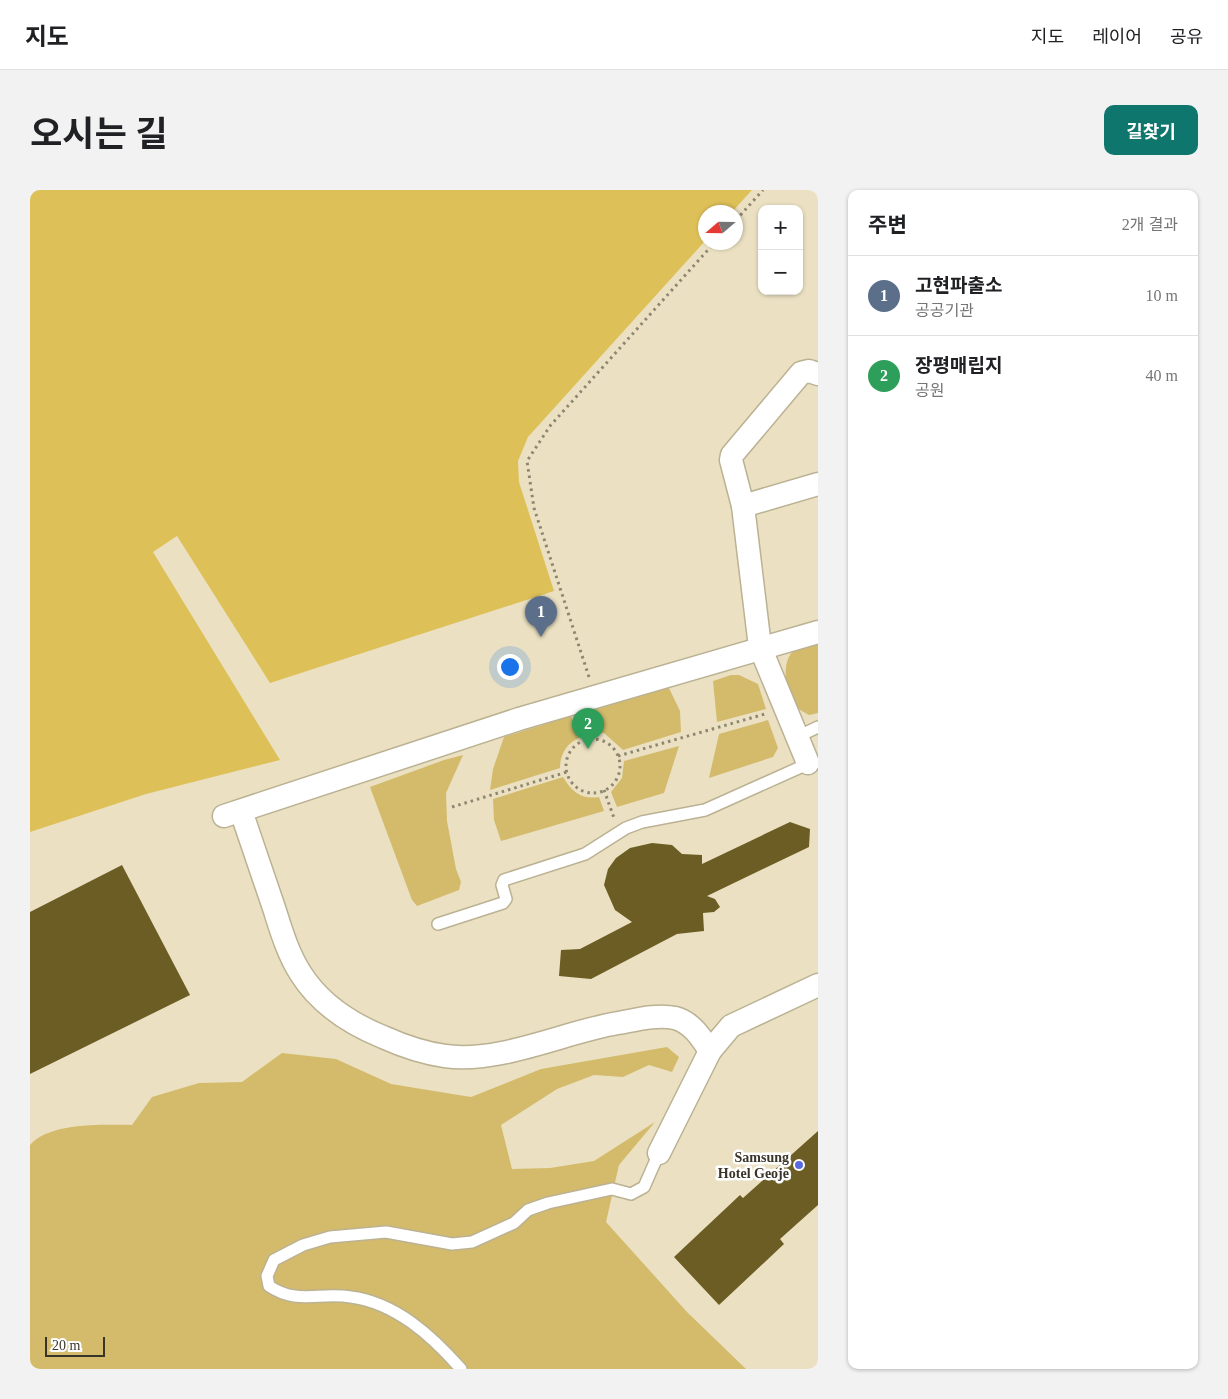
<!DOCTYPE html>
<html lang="ko">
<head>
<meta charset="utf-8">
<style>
	:root { --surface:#fff; --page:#f2f2f2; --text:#202124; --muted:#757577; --line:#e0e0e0; --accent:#0f766e }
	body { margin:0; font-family:"Times New Roman","Noto Sans KR",serif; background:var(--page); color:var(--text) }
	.controls { position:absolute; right:15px; top:15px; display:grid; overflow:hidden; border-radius:10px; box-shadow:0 1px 4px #0004 }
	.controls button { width:45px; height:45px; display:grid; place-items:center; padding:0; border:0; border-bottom:1px solid var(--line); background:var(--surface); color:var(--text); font:25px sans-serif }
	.compass { position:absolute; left:668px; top:15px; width:45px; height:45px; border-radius:50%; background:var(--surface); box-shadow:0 1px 4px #0004; rotate:250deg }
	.scale { position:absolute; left:15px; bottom:12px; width:60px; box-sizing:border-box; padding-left:5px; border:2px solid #383428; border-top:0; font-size:14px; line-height:18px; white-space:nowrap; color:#383428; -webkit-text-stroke:4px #fff; paint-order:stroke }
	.you { position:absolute; left:479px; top:476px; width:18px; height:18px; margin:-12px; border:4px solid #fff; border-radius:50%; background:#1a73e8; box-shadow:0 0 0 8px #1a73e833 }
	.badge { display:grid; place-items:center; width:32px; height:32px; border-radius:50%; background:var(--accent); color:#fff; font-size:16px; font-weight:700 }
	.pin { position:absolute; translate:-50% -41px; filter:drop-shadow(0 1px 2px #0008) }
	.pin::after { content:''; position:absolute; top:26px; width:18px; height:15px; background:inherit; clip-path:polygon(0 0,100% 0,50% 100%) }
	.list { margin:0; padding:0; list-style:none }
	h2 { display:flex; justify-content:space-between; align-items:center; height:65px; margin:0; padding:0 20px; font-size:21px }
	h2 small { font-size:16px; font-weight:400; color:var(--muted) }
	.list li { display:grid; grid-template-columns:32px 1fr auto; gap:15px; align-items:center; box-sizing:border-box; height:80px; padding:0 20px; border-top:1px solid var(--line) }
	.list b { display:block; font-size:19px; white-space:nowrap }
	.list p { margin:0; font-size:16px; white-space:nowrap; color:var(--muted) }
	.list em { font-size:16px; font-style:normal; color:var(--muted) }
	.map { position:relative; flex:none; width:788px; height:1179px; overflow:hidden; border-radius:10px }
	header { display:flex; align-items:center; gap:30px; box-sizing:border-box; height:70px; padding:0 25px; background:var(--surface); border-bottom:1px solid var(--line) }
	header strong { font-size:24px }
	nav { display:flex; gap:28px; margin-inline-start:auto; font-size:18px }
	.intro { display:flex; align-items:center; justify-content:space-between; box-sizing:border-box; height:120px; padding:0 30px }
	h1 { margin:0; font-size:35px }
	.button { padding:12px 22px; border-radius:10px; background:var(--accent); color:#fff; font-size:18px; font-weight:700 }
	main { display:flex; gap:30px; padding:0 30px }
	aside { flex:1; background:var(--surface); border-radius:10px; box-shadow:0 1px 4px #0004 }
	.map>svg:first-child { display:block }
	.green { fill:#d3bb6b }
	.water { fill:#dec058 }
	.building { fill:#6c5d25 }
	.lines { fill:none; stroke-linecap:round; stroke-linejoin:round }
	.service-casing { stroke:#bbb293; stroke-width:14 }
	.minor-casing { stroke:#bbb293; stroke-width:25 }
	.path { stroke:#8d8671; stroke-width:3; stroke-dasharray:2.5 4; stroke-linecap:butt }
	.service { stroke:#fff; stroke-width:11 }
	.minor { stroke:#fff; stroke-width:22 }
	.poi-dot { fill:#596ae1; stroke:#fff; stroke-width:2 }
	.labels { text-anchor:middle; stroke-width:5; stroke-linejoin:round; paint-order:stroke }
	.poi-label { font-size:14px; font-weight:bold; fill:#383428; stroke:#fff; text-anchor:end }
</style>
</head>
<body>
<header>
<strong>지도</strong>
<nav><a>지도</a><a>레이어</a><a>공유</a></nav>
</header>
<div class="intro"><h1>오시는 길</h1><a class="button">길찾기</a></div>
<main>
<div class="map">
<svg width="788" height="1179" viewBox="0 0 788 1179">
	<rect width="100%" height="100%" fill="#ebe1c2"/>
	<g class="green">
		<path d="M788,451v72l-9,2c-3,-2 -8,-4 -10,-6 -14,-14 -20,-48 -3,-61 5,-4 15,-6 22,-7z"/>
		<path d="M701,485h8l19,9 8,25 -49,13 -4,-41z"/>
		<path d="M638,496l12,25 1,21 -58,18 -19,-17 -14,-1 -6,-19z"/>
		<path d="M541,526l8,22c-12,5 -19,16 -19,30l-70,22 3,-21 11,-32z"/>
		<path d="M738,530l10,28 -5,9 -64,21 10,-44z"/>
		<path d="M649,556l-15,47 -47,14 -6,-15 11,-14 2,-17z"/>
		<path d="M433,565l-17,38 1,28 9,48 5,13 -2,8 -42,16 -5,-6 -42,-113 74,-27z"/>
		<path d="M533,587c9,15 19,23 36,20l5,14 -103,30 -7,-21 -1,-21z"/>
		<path d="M637,857l12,10 -7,15 -23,-7 -26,12 -29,-2 -37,14 -56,36 11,44 38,-1 44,-7 61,-39 -36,43 -13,57 81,90 59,57h-716v-224c20,-23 74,-20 102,-20l20,-28 47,-14 43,-1 40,-29 54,6 55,25 80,13 70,-28z"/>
	</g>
	<path class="water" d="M0,0h722l-20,22h-26l-1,29 -177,196 -10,24 1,21 35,109 -284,92 -93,-147 -24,16 127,208 -134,34 -116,38z"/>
	<g class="building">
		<path d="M760,632l20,7 -1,18 -102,49 8,3 5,8 -6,5 -11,1 1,18 -27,3 -86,45 -32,-3 2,-26 19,-1 52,-27 -17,-12 -11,-25 4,-16 8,-11 14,-10 22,-5 20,2 10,9 20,1v9z"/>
		<path d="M92,675l68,130 -160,79v-162z"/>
		<path d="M788,941v74l-38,34 4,5 -65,61 -45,-48 66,-62 3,3z"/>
	</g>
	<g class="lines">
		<g class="service-casing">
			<g id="service">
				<path d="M767,547l21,-10"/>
				<path d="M408,734l65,-21 3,-4 -4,-14 2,-5 81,-26 41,-26 16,-6 63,-12 107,-48"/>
				<path d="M431,1179c-29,-33 -65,-66 -110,-72 -32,-5 -54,8 -82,-11l-2,-10 7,-16 29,-15 27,-8 56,-5 66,12 20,-2 42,-19 14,-13 20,-7 64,-14 19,5 13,-7 15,-34"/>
			</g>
		</g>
		<g class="minor-casing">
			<g id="minor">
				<path d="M713,316l75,-22"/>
				<path d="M778,573l-48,-116 -17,-141 -12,-46 1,-5 69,-82 8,-2 9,3"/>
				<path d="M211,621c11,32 22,64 33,97 7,22 14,46 27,66 19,30 50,50 82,63 20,9 40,16 62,19 54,8 119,-24 173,-33 17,-3 39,-9 57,-5 16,4 26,19 35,33"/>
				<path d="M194,626l295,-97 299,-87"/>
				<path d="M629,963l51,-102 21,-25 87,-41"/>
			</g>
		</g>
		<g class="path">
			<path d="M706,30l27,-30"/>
			<path d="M559,487l-55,-169 -7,-47 23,-35 165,-184"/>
			<path d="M549,532l6,18"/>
			<circle cx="563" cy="576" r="27"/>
			<path d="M588,566l147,-42"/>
			<path d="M574,600l10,28"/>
			<path d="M422,617l115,-35"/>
		</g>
		<use href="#service" class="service"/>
		<use href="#minor" class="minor"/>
	</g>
	<circle class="poi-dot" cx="769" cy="975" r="5"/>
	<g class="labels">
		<g class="poi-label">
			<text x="759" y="972">Samsung<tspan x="759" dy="16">Hotel Geoje</tspan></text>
		</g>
	</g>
</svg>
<div class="controls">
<button>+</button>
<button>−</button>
</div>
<svg class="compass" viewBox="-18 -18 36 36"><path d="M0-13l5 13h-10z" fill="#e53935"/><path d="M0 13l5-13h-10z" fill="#757577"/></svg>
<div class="scale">20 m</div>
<div class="you"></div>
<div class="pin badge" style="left:511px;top:447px;background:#5c6f8a">1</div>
<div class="pin badge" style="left:558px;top:559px;background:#2e9e5b">2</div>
</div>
<aside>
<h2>주변<small>2개 결과</small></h2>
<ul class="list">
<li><span class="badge" style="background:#5c6f8a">1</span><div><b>고현파출소</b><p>공공기관</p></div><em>10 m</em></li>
<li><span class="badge" style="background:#2e9e5b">2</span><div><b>장평매립지</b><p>공원</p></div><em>40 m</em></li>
</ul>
</aside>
</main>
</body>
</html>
